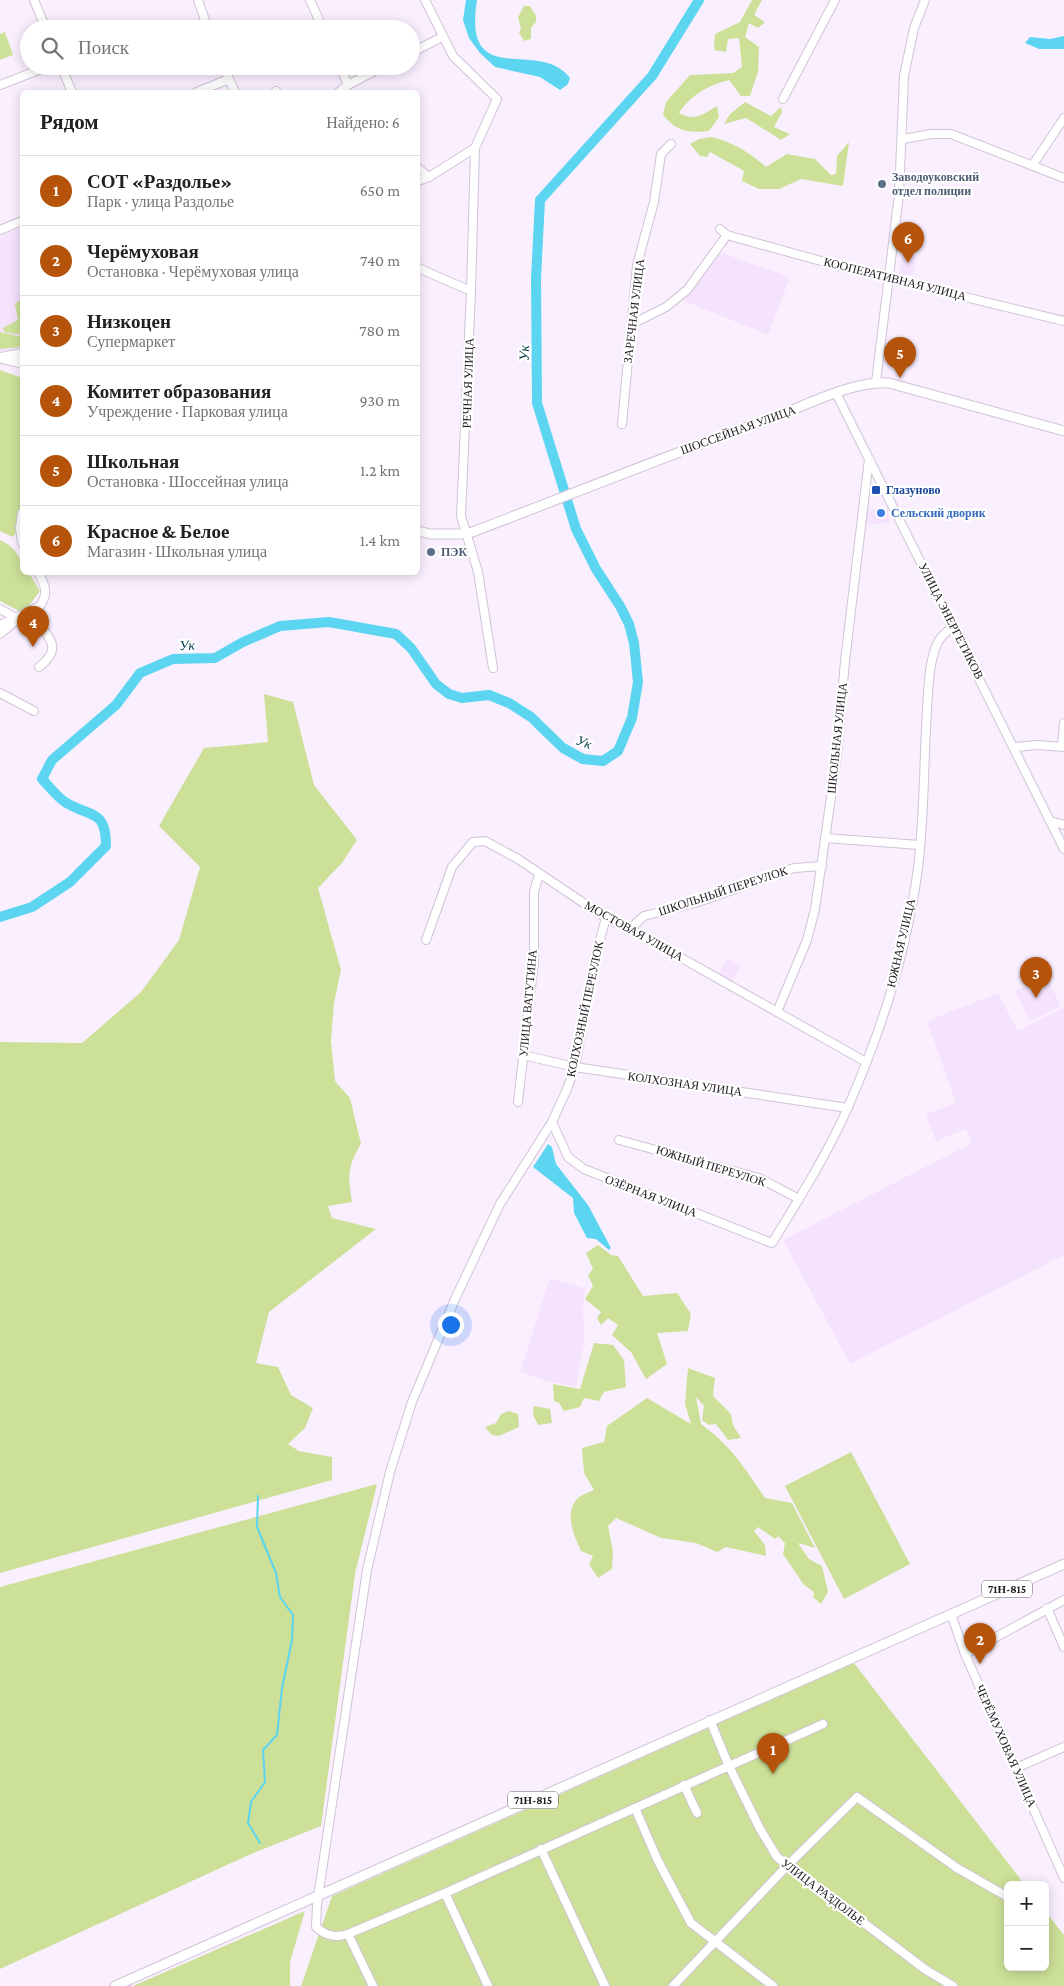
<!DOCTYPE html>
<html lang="ru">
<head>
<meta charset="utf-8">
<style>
	:root { --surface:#fff; --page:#f6f6f6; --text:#202124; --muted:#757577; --line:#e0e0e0; --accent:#b45309 }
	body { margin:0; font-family:"Crimson Pro",serif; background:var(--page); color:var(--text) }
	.controls { position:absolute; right:15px; bottom:15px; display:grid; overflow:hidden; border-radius:8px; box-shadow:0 2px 12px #0003 }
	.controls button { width:45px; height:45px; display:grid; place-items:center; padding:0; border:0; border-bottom:1px solid var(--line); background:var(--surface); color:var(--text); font:25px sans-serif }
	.you { position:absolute; left:450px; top:1324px; width:18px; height:18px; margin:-12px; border:4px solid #fff; border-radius:50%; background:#1a73e8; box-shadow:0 0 0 8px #1a73e833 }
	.badge { display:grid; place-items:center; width:32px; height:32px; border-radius:50%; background:var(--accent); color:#fff; font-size:16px; font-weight:700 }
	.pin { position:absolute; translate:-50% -41px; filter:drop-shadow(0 1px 2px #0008) }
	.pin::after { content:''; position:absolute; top:26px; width:18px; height:15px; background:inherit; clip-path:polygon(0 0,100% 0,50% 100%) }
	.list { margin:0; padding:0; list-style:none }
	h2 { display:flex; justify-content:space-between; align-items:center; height:65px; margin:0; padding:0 20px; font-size:21px }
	h2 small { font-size:16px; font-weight:400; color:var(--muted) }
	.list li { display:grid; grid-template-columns:32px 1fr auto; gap:15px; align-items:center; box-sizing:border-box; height:70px; padding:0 20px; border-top:1px solid var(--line) }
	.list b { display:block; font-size:19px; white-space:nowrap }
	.list p { margin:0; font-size:16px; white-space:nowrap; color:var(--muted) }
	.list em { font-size:16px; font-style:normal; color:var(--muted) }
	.icon { flex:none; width:28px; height:28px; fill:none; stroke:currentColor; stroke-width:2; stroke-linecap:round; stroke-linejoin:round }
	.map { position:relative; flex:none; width:1064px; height:1986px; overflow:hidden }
	.search { position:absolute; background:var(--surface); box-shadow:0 2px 12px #0003; left:20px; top:20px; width:400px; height:55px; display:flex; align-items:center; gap:12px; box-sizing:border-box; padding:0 18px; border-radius:28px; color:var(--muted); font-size:19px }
	.panel { position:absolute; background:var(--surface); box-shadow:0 2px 12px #0003; left:20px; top:90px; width:400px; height:485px; border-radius:8px }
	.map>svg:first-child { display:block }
	.built { fill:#f5e3fe }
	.green { fill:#cce098 }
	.water { fill:#5cd5f0 }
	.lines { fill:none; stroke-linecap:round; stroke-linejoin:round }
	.stream { stroke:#5cd5f0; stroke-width:2 }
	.river { stroke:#5cd5f0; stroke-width:10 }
	.minor-casing { stroke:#d0c3d6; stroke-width:10 }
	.major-casing { stroke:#d0c3d6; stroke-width:11 }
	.minor { stroke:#fff; stroke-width:8 }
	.major { stroke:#fff; stroke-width:9 }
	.service-dot { fill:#5c6f8a; stroke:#fff; stroke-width:2 }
	.transit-dot { fill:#1a4fb4; stroke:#fff; stroke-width:2 }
	.shop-dot { fill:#3f7fe0; stroke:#fff; stroke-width:2 }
	.labels { text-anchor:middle; stroke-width:4.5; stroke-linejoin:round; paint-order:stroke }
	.shield { fill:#fff; stroke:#625e63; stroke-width:1 }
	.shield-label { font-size:11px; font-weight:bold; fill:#1e1920 }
	.service-label { font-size:12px; font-weight:bold; fill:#4e5e75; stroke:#fff; text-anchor:start }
	.street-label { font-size:12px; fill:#1e1920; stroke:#fff }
	.transit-label { font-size:12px; font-weight:bold; fill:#164399; stroke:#fff; text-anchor:start }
	.shop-label { font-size:12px; font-weight:bold; fill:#366cbe; stroke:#fff; text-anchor:start }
	.water-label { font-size:14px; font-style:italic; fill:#003b46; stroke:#fff }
</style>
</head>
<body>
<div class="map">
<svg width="1064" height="1986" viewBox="0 0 1064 1986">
	<rect width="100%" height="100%" fill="#faefff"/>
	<g class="built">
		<path d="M22,228v121l-22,2v-114z"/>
		<path d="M717,251l73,26 -22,58 -86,-35z"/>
		<path d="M903,254l13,3 -4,19 -13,-3z"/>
		<path d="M888,508l1,15 -23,1 -1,-15z"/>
		<path d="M727,958l14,7 -9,17 -14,-7z"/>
		<path d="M1046,976l15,30 -31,15 -15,-30z"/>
		<path d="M998,993l20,38 46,-24v248l-214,109 -67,-124 189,-97 -6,-14 -30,12 -10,-27 30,-11 -29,-82z"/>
		<path d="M550,1278l36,11 -3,14 1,37 -8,47 -30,-6 -26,-9z"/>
	</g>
	<g class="green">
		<path d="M752,0h10l-8,15 11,7 -7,6 -9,-5 -4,14 14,10 -1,25 -8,24h-9l-12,-16c-22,6 -37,14 -50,33 15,9 25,1 38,-7l2,11 -10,14c-21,2 -32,1 -46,-16l3,-13 24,-27 43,-2 9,-6 -3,-29 -11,1 -2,13 -12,-2 1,-16 25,-12z"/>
		<path d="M524,6h6l6,10v6l-5,6v11l-7,2 -5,-8 2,-5 -3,-11z"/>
		<path d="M5,32l8,23 -13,5v-26z"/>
		<path d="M745,102l26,14 10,-9 1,5 -8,15 16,7 -9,6 -35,-22 -22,6 6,-10z"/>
		<path d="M712,137c22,6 37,15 54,30l21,-13 28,5 16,16 5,-1 1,-18 12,-14 -6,44 -42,-7 -22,10h-20l-17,-8 2,-10 -34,-19 -3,5 -7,-1 -10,-12 9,-5z"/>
		<path d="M20,300l2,35 -18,-3 -1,-4 15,-8 -3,-16z"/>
		<path d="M0,332l22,5v10l-22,2z"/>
		<path d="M0,370l22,8v119l-6,35 -3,5 -13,-6z"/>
		<path d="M0,540c14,6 22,17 22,32l7,1 11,18 -17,22 -23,-12z"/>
		<path d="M264,694l29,8 21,83 43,55 -15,23 -24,25 23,82 -7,33 -3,38 4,40 15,17 11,46c-14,23 -13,32 -9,58l-24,4 4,12 44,11 -107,83 -13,51 22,4 13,28 22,13 -8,20 -17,16 11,7 33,6v23l-332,93v-531l82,1 59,-51 38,-52 21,-73 -41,-41 45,-78 64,-6z"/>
		<path d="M598,1245l13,10 7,1 25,40 34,-3 14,21 -3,17 -31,2 10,31 -21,15 -15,-27 -19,-17 6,-10 -10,-7 -7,7 -4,-7 4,-6 -16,-13 8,-13 -5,-11 5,-6 -7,-16z"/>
		<path d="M594,1343l19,2 11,15 2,27 -22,5 -5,9 -15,-3 -4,9 -16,4 -5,-8 -5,-2 -1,-17 27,5z"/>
		<path d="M688,1368l27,10 -2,18 18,18 2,11 8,13 -13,2 -12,-16 -7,1 -7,-5 2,-14 -8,-9 5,27c29,21 44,44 64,74l27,5 23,45 -17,-5 11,16 13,7 6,26 -7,12 -8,-7 1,-5 -10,-7 -21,-31 2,-11 -7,-7 -3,3 -17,-12 -4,4 11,14 1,11 -40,-9 -9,5 -21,-9 -35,-5 -45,-20 -8,8 5,25 -1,18 -14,9 -9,-14 4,-8 -12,-5c-7,-16 -17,-37 -4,-52 4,-4 12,-7 17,-9l-10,-17 -2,-25 22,-6 3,-16 40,-28 44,26 -6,-20z"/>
		<path d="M534,1406l16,3 2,14 -14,2 -5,-10z"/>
		<path d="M509,1411l9,3 1,13 -20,9 -7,-1 -7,-8 11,-4 5,-9z"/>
		<path d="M851,1452l59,112 -66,35 -59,-113z"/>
		<path d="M377,1484l-22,90 -34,252 -70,28 -251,115v-382z"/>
		<path d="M854,1663l171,222h-17v82h37v-56l19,24v51h-763l31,-90z"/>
		<path d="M305,1911l-15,51v24h-157z"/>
	</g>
	<g class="water">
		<path d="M466,0h11c-15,92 62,37 93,78l-2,6 -8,6 -20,-13 -45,-10 -15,-14 -11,-15 -6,-18z"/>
		<path d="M1064,36v13h-25l-14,-6 5,-6 20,2z"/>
		<path d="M548,1144l4,3 4,17 32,41 23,43 -2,2 -13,-11 -9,-1 -13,-25 -1,-15 -40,-31z"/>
	</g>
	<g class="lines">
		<path class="stream" d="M258,1496l-1,31 19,46 4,24 13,18 -1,25 -10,48 -5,47 -14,15 2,32 -14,20 -3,21 12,20"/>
		<path class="river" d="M0,917l32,-10 38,-25 36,-36c0,-38 -16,-28 -41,-44 -9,-6 -16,-16 -23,-23l10,-19 64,-55 24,-32 33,-14 42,-1 28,-16 37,-16 49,-4 67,12 15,14 25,36 13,10 13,4 27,-3 20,8 22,14 32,31 20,11 20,2 15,-10 14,-33 6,-36 -4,-39 -5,-19 -9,-18 -24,-37 -20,-40 -39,-126 -1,-125 4,-78 112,-124 47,-76"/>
		<g class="minor-casing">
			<g id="minor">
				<path d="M34,0l12,29"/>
				<path d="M198,0l10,29"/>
				<path d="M310,0l13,29"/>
				<path d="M425,0l28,56 44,43 -22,49 -4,143 -10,225 17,56 15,96"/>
				<path d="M411,53l31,-16"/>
				<path d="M61,66l11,26"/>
				<path d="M223,66l12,26"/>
				<path d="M340,66l8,19"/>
				<path d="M0,85l49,-19"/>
				<path d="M276,91v1"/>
				<path d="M197,92l32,-13"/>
				<path d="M339,92l9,-7 36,-19"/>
				<path d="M783,99l52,-99"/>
				<path d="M903,139l28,-5h20l113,44"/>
				<path d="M1032,166l32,-48"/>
				<path d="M418,168l11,9"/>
				<path d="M418,181l11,-4 46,-29"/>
				<path d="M720,229l7,6 123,34 214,52"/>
				<path d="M0,230l22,-9"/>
				<path d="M418,268l53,23"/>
				<path d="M632,324l34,-17 21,-17 40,-55"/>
				<path d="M0,357l22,-4"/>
				<path d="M876,382l23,-188 5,-118 10,-48 11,-28"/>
				<path d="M836,393l228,456"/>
				<path d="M622,424l15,-159 17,-63 7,-48 10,-10"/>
				<path d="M22,513l-2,15 2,15"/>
				<path d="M0,609l18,10 -18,15"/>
				<path d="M33,612c9,24 35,32 6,55"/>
				<path d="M0,625l40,-19c9,-13 5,-21 -2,-34"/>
				<path d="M0,693l34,18"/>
				<path d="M1062,746l2,-23"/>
				<path d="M1015,747l22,-2 27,2"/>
				<path d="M1050,821l14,4"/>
				<path d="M826,838l93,7"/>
				<path d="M606,918l-11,39 -20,110 -8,22 -15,33 -52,82 -45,95 -43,103 -22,70 -23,98 -50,334 -1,23c10,9 19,11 32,7l97,-41 378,-169"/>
				<path d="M630,929l14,-13 54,-14 96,-34 28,-2"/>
				<path d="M426,940l26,-73 21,-25 12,-1 33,18 88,59 24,11 236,133"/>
				<path d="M777,1012l30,-72 8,-31 22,-154 8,-94 24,-202"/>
				<path d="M523,1055l52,12 273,41"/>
				<path d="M518,1102l16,-140v-70l5,-18"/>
				<path d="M552,1122l16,35 16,12 188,74c27,-44 55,-88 76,-136 33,-75 59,-157 70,-239 8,-65 5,-132 12,-197 3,-19 6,-35 24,-44"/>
				<path d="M619,1140l140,38 40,21"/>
				<path d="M1047,1608l17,39"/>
				<path d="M951,1614l14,40 99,224"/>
				<path d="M965,1654l99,-54"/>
				<path d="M710,1720l18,44 32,65 17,28 149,113 27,16"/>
				<path d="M1016,1768l48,-21"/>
				<path d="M684,1785l13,28"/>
				<path d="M635,1808l23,53 33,62 82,63"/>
				<path d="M541,1849l64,137"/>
				<path d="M445,1893l43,93"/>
				<path d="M348,1934l25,52"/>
				<path d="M673,1986l114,-120 70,-69 100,71 49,28"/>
			</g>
		</g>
		<g class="major-casing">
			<g id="major">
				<path d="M0,358l22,5"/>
				<path d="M418,531l12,3h37c103,-39 206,-81 310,-118 32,-12 78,-36 112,-33l175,48"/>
				<path d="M115,1986l949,-422"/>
			</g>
		</g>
		<use href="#minor" class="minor"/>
		<use href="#major" class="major"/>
	</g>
	<g class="service-dot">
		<circle cx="882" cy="184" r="5"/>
		<circle cx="431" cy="552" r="5"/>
	</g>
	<rect class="transit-dot" x="871" y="485" width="10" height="10" rx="2.5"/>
	<circle class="shop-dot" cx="881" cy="513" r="5"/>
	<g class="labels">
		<g class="shield">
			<rect x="982" y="1580.5" width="50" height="17" rx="4"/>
			<rect x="508" y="1791.5" width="50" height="17" rx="4"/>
		</g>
		<g class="shield-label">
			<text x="1007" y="1593">71Н-815</text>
			<text x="533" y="1804">71Н-815</text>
		</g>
		<g class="service-label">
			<text x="892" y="181">Заводоуковский<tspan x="892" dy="14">отдел полиции</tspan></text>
			<text x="441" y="556">ПЭК</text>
		</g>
		<g class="street-label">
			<text transform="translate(895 279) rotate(14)" y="4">КООПЕРАТИВНАЯ УЛИЦА</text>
			<text transform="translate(634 311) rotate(-83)" y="4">ЗАРЕЧНАЯ УЛИЦА</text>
			<text transform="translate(468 383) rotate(-88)" y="4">РЕЧНАЯ УЛИЦА</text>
			<text transform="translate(738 430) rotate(-20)" y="4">ШОССЕЙНАЯ УЛИЦА</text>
			<text transform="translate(951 621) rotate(63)" y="4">УЛИЦА ЭНЕРГЕТИКОВ</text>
			<text transform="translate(837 738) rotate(-84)" y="4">ШКОЛЬНАЯ УЛИЦА</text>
			<text transform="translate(723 891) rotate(-18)" y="4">ШКОЛЬНЫЙ ПЕРЕУЛОК</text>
			<text transform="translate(634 931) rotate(29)" y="4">МОСТОВАЯ УЛИЦА</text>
			<text transform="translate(901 943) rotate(-77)" y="4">ЮЖНАЯ УЛИЦА</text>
			<text transform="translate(528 1003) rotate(-85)" y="4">УЛИЦА ВАТУТИНА</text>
			<text transform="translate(585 1009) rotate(-78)" y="4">КОЛХОЗНЫЙ ПЕРЕУЛОК</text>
			<text transform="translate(685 1084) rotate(8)" y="4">КОЛХОЗНАЯ УЛИЦА</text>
			<text transform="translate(711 1166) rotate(17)" y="4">ЮЖНЫЙ ПЕРЕУЛОК</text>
			<text transform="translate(651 1196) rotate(21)" y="4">ОЗЁРНАЯ УЛИЦА</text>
			<text transform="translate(1006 1746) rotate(66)" y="4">ЧЕРЁМУХОВАЯ УЛИЦА</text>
			<text transform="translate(823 1892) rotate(37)" y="4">УЛИЦА РАЗДОЛЬЕ</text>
		</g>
		<g class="transit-label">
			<text x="886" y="494">Глазуново</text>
		</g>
		<g class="shop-label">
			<text x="891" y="517">Сельский дворик</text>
		</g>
		<g class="water-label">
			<text transform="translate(524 353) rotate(-89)" y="5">Ук</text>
			<text transform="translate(187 645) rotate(-2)" y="5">Ук</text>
			<text transform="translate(584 742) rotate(21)" y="5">Ук</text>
		</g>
	</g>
</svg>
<div class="controls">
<button>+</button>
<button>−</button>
</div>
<div class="you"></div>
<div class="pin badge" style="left:773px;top:1774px">1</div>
<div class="pin badge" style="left:980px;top:1664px">2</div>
<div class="pin badge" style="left:1036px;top:998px">3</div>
<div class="pin badge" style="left:33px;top:647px">4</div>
<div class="pin badge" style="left:900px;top:378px">5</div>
<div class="pin badge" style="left:908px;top:263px">6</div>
<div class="search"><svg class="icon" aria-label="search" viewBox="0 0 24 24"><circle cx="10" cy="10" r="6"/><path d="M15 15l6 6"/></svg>Поиск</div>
<section class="panel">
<h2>Рядом<small>Найдено: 6</small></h2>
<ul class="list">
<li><span class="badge">1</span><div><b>СОТ «Раздолье»</b><p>Парк · улица Раздолье</p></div><em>650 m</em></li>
<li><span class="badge">2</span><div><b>Черёмуховая</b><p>Остановка · Черёмуховая улица</p></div><em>740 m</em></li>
<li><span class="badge">3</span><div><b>Низкоцен</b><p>Супермаркет</p></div><em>780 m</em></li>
<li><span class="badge">4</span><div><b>Комитет образования</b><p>Учреждение · Парковая улица</p></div><em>930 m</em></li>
<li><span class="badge">5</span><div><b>Школьная</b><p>Остановка · Шоссейная улица</p></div><em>1.2 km</em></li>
<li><span class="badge">6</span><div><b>Красное &amp; Белое</b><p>Магазин · Школьная улица</p></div><em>1.4 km</em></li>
</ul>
</section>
</div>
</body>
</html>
